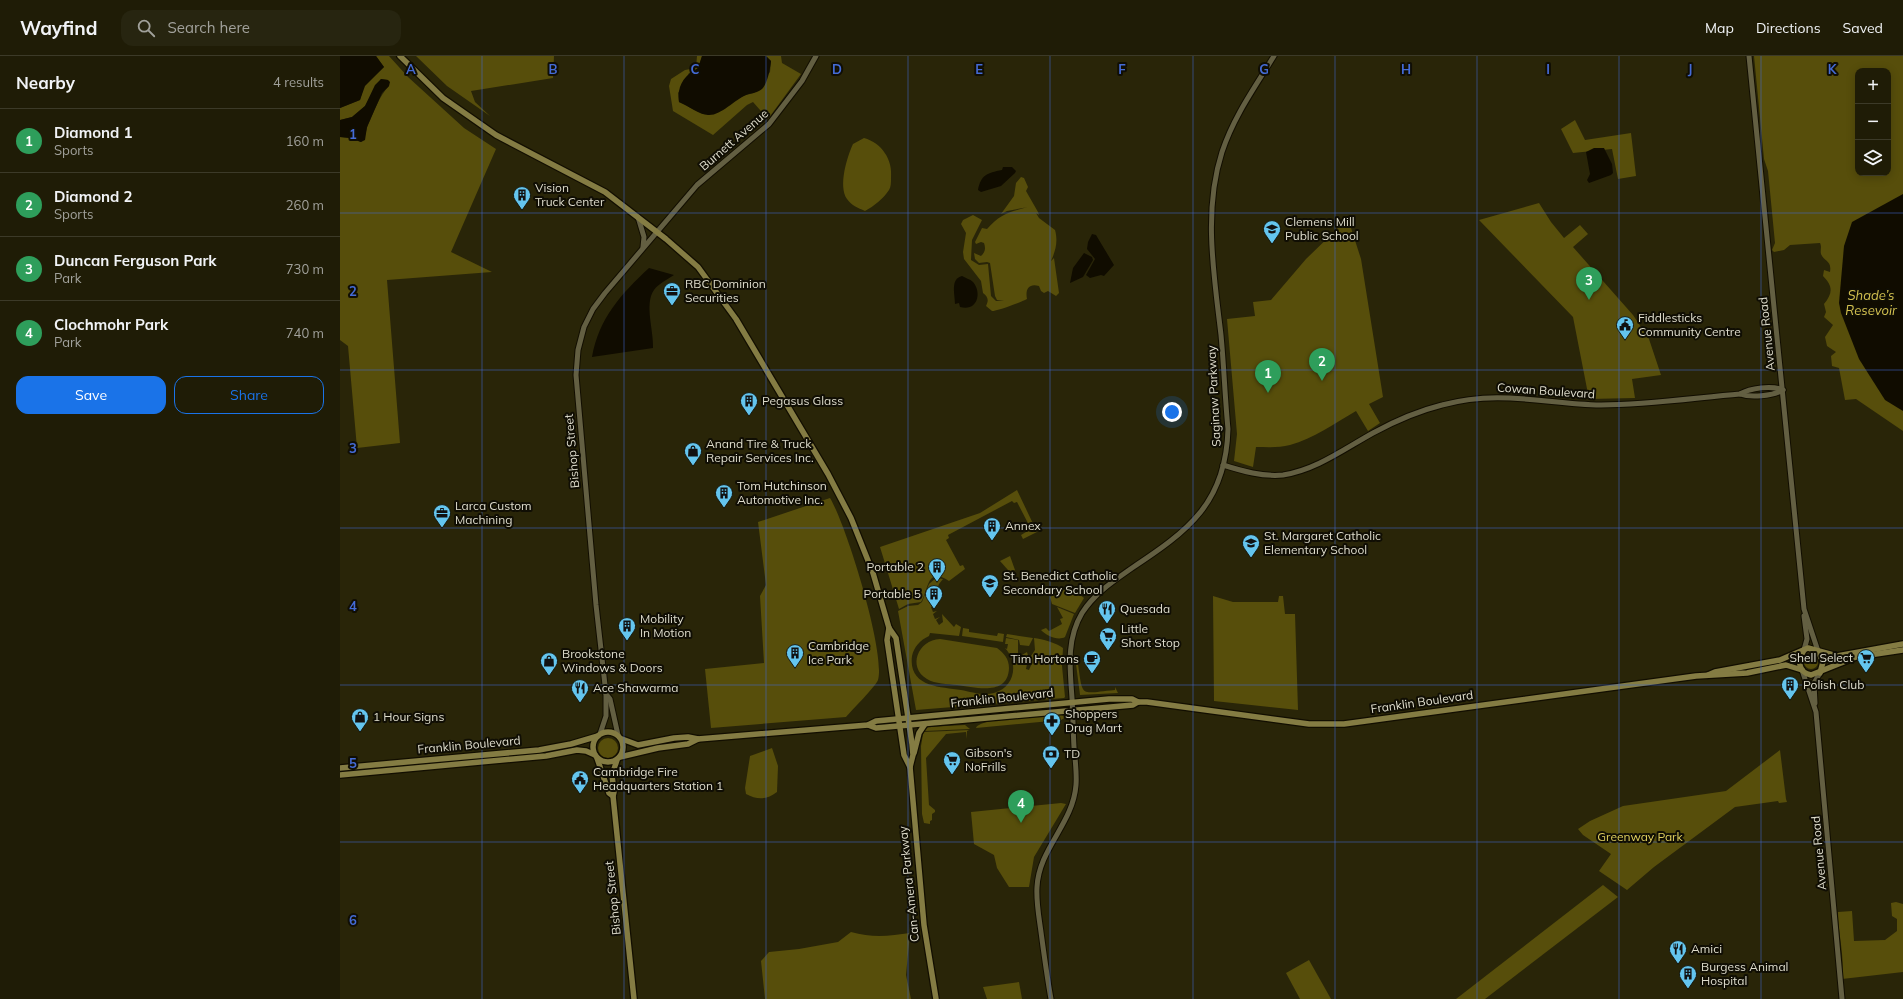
<!DOCTYPE html>
<html lang="en">
<head>
<meta charset="utf-8">
<style>
	:root { --surface:#1f1c06; --page:#272510; --text:#f1f3f6; --muted:#a1a19b; --line:#3c3a28; --accent:#1a73e8 }
	body { margin:0; font-family:Mulish,sans-serif; background:var(--page); color:var(--text) }
	.controls { position:absolute; right:12px; top:12px; display:grid; overflow:hidden; border-radius:8px; box-shadow:0 2px 10px #0003 }
	.controls button { width:36px; height:36px; display:grid; place-items:center; padding:0; border:0; border-bottom:1px solid var(--line); background:var(--surface); color:var(--text); font:20px sans-serif }
	.you { position:absolute; left:832px; top:356px; width:14px; height:14px; margin:-10px; border:3px solid #fff; border-radius:50%; background:#1a73e8; box-shadow:0 0 0 6px #1a73e833 }
	.badge { display:grid; place-items:center; width:26px; height:26px; border-radius:50%; background:var(--accent); color:#fff; font-size:13px; font-weight:700 }
	.pin { position:absolute; translate:-50% -33px; filter:drop-shadow(0 1px 2px #0008) }
	.pin::after { content:''; position:absolute; top:21px; width:14px; height:12px; background:inherit; clip-path:polygon(0 0,100% 0,50% 100%) }
	.list { margin:0; padding:0; list-style:none }
	h2 { display:flex; justify-content:space-between; align-items:center; height:52px; margin:0; padding:0 16px; font-size:17px }
	h2 small { font-size:13px; font-weight:400; color:var(--muted) }
	.list li { display:grid; grid-template-columns:26px 1fr auto; gap:12px; align-items:center; box-sizing:border-box; height:64px; padding:0 16px; border-top:1px solid var(--line) }
	.list b { display:block; font-size:15px; white-space:nowrap }
	.list p { margin:0; font-size:13px; white-space:nowrap; color:var(--muted) }
	.list em { font-size:13px; font-style:normal; color:var(--muted) }
	.actions { display:flex; gap:8px; padding:12px 16px }
	.actions a { flex:1; padding:9px 0; border:1px solid var(--accent); border-radius:12px; text-align:center; font-size:14px; color:var(--accent) }
	.actions .main { background:var(--accent); color:#fff }
	.icon { flex:none; width:22px; height:22px; fill:none; stroke:currentColor; stroke-width:2; stroke-linecap:round; stroke-linejoin:round }
	.map { position:relative; flex:none; width:1563px; height:943px; overflow:hidden }
	header { display:flex; align-items:center; gap:24px; box-sizing:border-box; height:56px; padding:0 20px; background:var(--surface); border-bottom:1px solid var(--line) }
	header strong { font-size:19px }
	nav { display:flex; gap:22px; margin-inline-start:auto; font-size:14px }
	.search { width:280px; height:36px; background:var(--page); display:flex; align-items:center; gap:10px; box-sizing:border-box; padding:0 14px; border-radius:12px; color:var(--muted); font-size:15px }
	main { display:flex }
	aside { flex:1; background:var(--surface) }
	.map>svg:first-child { display:block }
	.green { fill:#574e0b; fill-rule:evenodd }
	.water { fill:#100c00 }
	.lines { fill:none; stroke-linecap:round; stroke-linejoin:round }
	.tertiary-casing { stroke:#120e00; stroke-width:7 }
	.secondary-casing { stroke:#120e00; stroke-width:8 }
	.tertiary { stroke:#635f42; stroke-width:5 }
	.secondary { stroke:#847c43; stroke-width:5.5 }
	.grid { fill:none; stroke:#446bd6; stroke-width:1; stroke-opacity:0.55 }
	.labels { text-anchor:middle; stroke-width:4; stroke-linejoin:round; paint-order:stroke }
	.street-label { font-size:12px; fill:#dfddcd; stroke:#100e04 }
	.poi-label { font-size:12px; fill:#dfddcd; stroke:#100e04; text-anchor:start }
	.park-label { font-size:12px; fill:#e0cf5e; stroke:#100e04 }
	.water-label { font-size:13px; font-style:italic; fill:#d4c250; stroke:#100e04 }
	.grid-label { font-size:13px; text-anchor:middle; font-weight:bold; fill:#446bd6; stroke:#100e04; stroke-width:4; stroke-linejoin:round; paint-order:stroke }
</style>
</head>
<body>
<header>
<strong>Wayfind</strong>
<div class="search"><svg class="icon" aria-label="search" viewBox="0 0 24 24"><circle cx="10" cy="10" r="6"/><path d="M15 15l6 6"/></svg>Search here</div>
<nav><a>Map</a><a>Directions</a><a>Saved</a></nav>
</header>
<main>
<aside>
<h2>Nearby<small>4 results</small></h2>
<ul class="list">
<li><span class="badge" style="background:#2e9e5b">1</span><div><b>Diamond 1</b><p>Sports</p></div><em>160 m</em></li>
<li><span class="badge" style="background:#2e9e5b">2</span><div><b>Diamond 2</b><p>Sports</p></div><em>260 m</em></li>
<li><span class="badge" style="background:#2e9e5b">3</span><div><b>Duncan Ferguson Park</b><p>Park</p></div><em>730 m</em></li>
<li><span class="badge" style="background:#2e9e5b">4</span><div><b>Clochmohr Park</b><p>Park</p></div><em>740 m</em></li>
</ul>
<div class="actions"><a class="main">Save</a><a>Share</a></div>
</aside>
<div class="map">
<svg width="1563" height="943" viewBox="0 0 1563 943">
	<rect width="100%" height="100%" fill="#292508"/>
	<g class="green">
		<path d="M36,0h13l19,21 56,51 32,21 -45,103 41,20 -105,8 13,163 -43,5 -9,-102 -8,-6v-203l10,1 11,4c6,-7 4,-10 7,-17 6,-13 11,-29 21,-39l-1,-6 -7,-1 -16,27 -13,11 -12,3v-12l20,-8 4,-14 20,-19z"/>
		<path d="M76,0h138l-1,22 -82,13 4,11 15,14 -43,-30z"/>
		<path d="M357,0h5l-4,13 -9,4 -11,20 1,9 24,12 43,-19 8,-2 16,-21 1,-11 -5,-5h15l1,7 19,11 -33,45 -15,-17 -6,3 -34,30 -40,-24 -4,-25 2,-7 14,-9 11,-2z"/>
		<path d="M1414,0h149v375l-47,-32 -11,1 -6,-32 -7,-2 -1,-10 5,-4 -9,-6 -2,-9 8,-12 -9,-8 2,-5 -2,-8c9,-11 9,-18 -1,-28l1,-6 6,2c2,-12 -6,-10 -9,-18 -1,-4 1,-7 -1,-11l-30,2 -6,5 -10,2 -2,-2 3,-7 -7,-72 -4,-12zM1518,15h30v102h-30z"/>
		<path d="M1235,64l10,20 46,-7 5,43 -18,3 -6,-30 -39,4 -12,-24z"/>
		<path d="M524,82c18,5 29,22 27,40 0,4 0,9 -2,12 -6,9 -15,16 -24,21 -7,-3 -14,-6 -18,-12 -9,-13 0,-42 6,-55z"/>
		<path d="M681,121l3,1 4,9 -2,4 12,21 1,3 -3,-2 3,5 16,12c3,11 1,20 -4,31l3,-3 5,35 -3,3 -8,-5 -4,2 -3,-2 -2,-5c-10,-3 -14,3 -12,13 -3,2 -30,12 -35,12l-6,-5c3,-6 2,-9 -3,-13l-2,-12 -17,-22 -1,-7 3,-19 -5,-9 2,-4 10,-5 9,5 -10,20 -1,20 8,5 9,-1 3,32 5,5h8l-7,-1 -2,-4 -5,-33 -3,-1 -8,1 -4,-4 -1,-6 7,3c4,-4 5,-7 3,-13l-3,-1 -5,2 -1,-2 7,-14 5,1c13,-15 22,-17 41,-22l-21,4 -6,3 13,-18 2,-13z"/>
		<path d="M1199,147l12,19 13,16 16,-13 8,9 -15,13 60,68 16,24 12,36 -29,4 3,19 -46,1 -16,-82 -94,-97z"/>
		<path d="M998,172h13l10,31 22,138 -14,7 11,19 -12,8 -12,-20c-21,12 -43,28 -66,34 -11,3 -23,2 -34,2l-3,20 -19,-6 3,-27 -10,-115 28,-3 -2,-14 18,-2 35,-41z"/>
		<path d="M677,434l20,42 -14,7 -2,-4 10,-6 -14,-27 -3,1 -2,-2 -64,34 1,3 -3,2 14,26 3,-1 2,4 -16,12c-23,-15 -20,9 -28,21l-13,2 -9,5 -19,-62 100,-34z"/>
		<path d="M490,442c16,26 56,155 48,182 -2,6 -26,30 -32,37l-135,11 -6,-59 59,-6 -4,-67 6,-11 -8,-63z"/>
		<path d="M670,500l5,14 -3,2 -4,-2 -8,-9z"/>
		<path d="M596,522l7,1 -4,5 -3,9 -5,-1v6h4l-4,1v6h5l-5,2 2,5 4,-1 -4,3 2,5 5,-2 -4,3 3,5 4,-3 -1,-8 11,12 1,1 2,-3 5,3 -2,9 -29,-3 -1,3c-9,4 -15,11 -17,20 -4,31 28,31 49,34 10,2 23,6 33,3 21,-6 25,-30 11,-45l2,1 1,-5h-3l1,-6 12,2v14l4,1 5,-3 2,7h-4l-1,3 3,2 -1,5 3,1 3,-7 -1,-7 4,-6 -1,-12c8,1 23,5 29,10l-1,18 3,31 -1,1 -148,12 -18,-99 10,-5 10,-1 4,-3 7,-18z"/>
		<path d="M730,531l14,11 -9,15 -23,-9 -2,-7z"/>
		<path d="M873,540l20,6h45l1,-6h4l2,18h10l3,96 -84,-9z"/>
		<path d="M717,551l17,7 -9,23c-7,4 -18,-1 -24,-7l5,-2 3,3 13,-7 -2,-5 3,-1z"/>
		<path d="M623,572l6,1v3l28,4 1,-3 6,1 -1,8 -41,-6z"/>
		<path d="M667,578l26,4 -4,8 -9,-1 -1,-5 -13,-3z"/>
		<path d="M600,583l57,9c7,5 12,11 12,20 -1,29 -34,19 -52,17 -9,-1 -22,-1 -30,-6 -20,-12 -9,-39 13,-40z"/>
		<circle cx="1471" cy="606" r="7"/>
		<path d="M736,608h2c5,35 2,29 37,26v-3l3,6 -38,2z"/>
		<path d="M721,659l5,2 -5,3 -85,8c5,-11 70,-11 85,-13z"/>
		<path d="M625,669l5,4 -46,2v-2l3,-2z"/>
		<path d="M629,674l-2,1v8l-1,-7 -20,2 -20,24 3,47 6,5v2l-3,2v6l-2,1v3l-6,-1 -2,-9 -1,-68 2,-12 1,-2z"/>
		<circle cx="268" cy="692" r="10"/>
		<path d="M432,692l6,18 -1,26c-10,8 -20,8 -31,2l-1,-6 5,-32z"/>
		<path d="M1440,694l6,49 1,3 -8,1 -1,-2 -43,6 -81,60 -27,23 -28,-19 12,-17 -28,-19 -5,-6 12,-8 33,-15 103,-15z"/>
		<path d="M721,747l5,1 -32,53 -5,30h-20l-12,-19 -3,-13 -20,-11 -3,-32z"/>
		<path d="M1263,829l15,12 -133,102h-29z"/>
		<path d="M1556,846l7,2v68l-61,7c3,-22 -4,-45 -4,-67l14,-1 2,30 31,-1 12,-9v-12l-5,-3 -1,-13z"/>
		<path d="M511,876c21,6 39,4 59,1l-4,42 5,24h-146l-4,-38 8,-9 30,-3 39,-7z"/>
		<path d="M969,904l22,39h-31l-14,-26z"/>
		<path d="M679,926l3,17h-35l-4,-12z"/>
	</g>
	<g class="water">
		<path d="M0,0h36l8,11 -19,19 -5,14 -20,8z"/>
		<path d="M362,0h64l5,5c-1,8 -3,20 -8,27 -5,5 -12,5 -17,7 -12,5 -25,21 -38,20 -8,0 -21,-10 -29,-13 -2,-17 5,-26 19,-34z"/>
		<path d="M41,23l7,1 2,2 -1,4 -7,7 -15,34 -2,13 -4,2 -11,-4 -10,-1v-17l12,-3 13,-11 10,-21z"/>
		<path d="M1264,92l8,16 1,9 -2,2 -22,8 -2,-3 3,-6 -4,-22 8,-4z"/>
		<path d="M663,111h9l4,4 -1,2 -14,13 -20,6 -3,-2c3,-15 9,-17 24,-20z"/>
		<path d="M1563,138v217l-18,-11 -26,-41 -18,-46 -2,-10 5,-57 8,-24z"/>
		<path d="M752,178l4,1 18,30 -10,11 -3,-1 -11,3 -4,-3 9,-16 -8,-10 1,-7z"/>
		<path d="M744,197l8,4 1,3 -10,17 -13,6 3,-15z"/>
		<path d="M309,212l25,7c-6,4 -16,9 -20,15 -10,14 0,41 -1,58l-61,9c7,-39 29,-63 57,-89z"/>
		<path d="M622,220c3,2 8,3 11,6 9,10 5,30 -13,25l-1,-4 -4,1c0,-10 -5,-25 7,-28z"/>
	</g>
	<g class="lines">
		<g class="tertiary-casing">
			<g id="tertiary">
				<path d="M1409,0l55,553 14,42"/>
				<path d="M298,161l6,20 -1,10"/>
				<path d="M1400,338c11,4 32,2 43,-4"/>
				<path d="M883,409c19,6 40,12 60,10 33,-5 61,-26 90,-42 22,-12 45,-22 69,-28 58,-16 102,-1 159,0 46,0 93,-7 139,-11 10,-6 32,-9 43,-4"/>
				<path d="M1464,594l3,-11 -3,-23"/>
				<path d="M1462,614l14,42 26,287"/>
				<path d="M266,638l4,5 8,36"/>
				<path d="M1475,647l-1,-20 6,-10"/>
				<path d="M260,678l6,-18v-22l-10,-89 -20,-230 2,-25 6,-23 9,-18 12,-16 92,-108 72,-61 33,-43 14,-25"/>
				<path d="M711,943c-4,-22 -7,-45 -10,-67 -2,-15 -5,-30 -4,-45 2,-39 36,-63 39,-102 1,-12 -1,-26 -2,-38 -1,-16 -1,-33 -2,-49 -2,-29 -6,-58 10,-85 13,-20 30,-31 50,-45 56,-37 94,-65 96,-139 -3,-31 -4,-62 -7,-94 -7,-60 -18,-124 1,-183 12,-36 33,-65 52,-96"/>
			</g>
		</g>
		<g class="secondary-casing">
			<g id="secondary">
				<path d="M60,0l43,42 53,37 109,57 61,47 32,28 38,52 92,155 23,44 22,55 16,55 7,10 16,106 1,11 -3,12 14,158 12,74"/>
				<path d="M549,572l-2,12 17,115 6,12"/>
				<path d="M1464,594c-6,10 -7,22 7,25l45,-18 47,-7"/>
				<path d="M1478,595l5,11 -3,11"/>
				<path d="M1368,619l7,-3 65,-12 28,-12 29,8 66,-12"/>
				<path d="M528,669l8,3 257,-23 5,-3h9l162,22h35l352,-48 51,-3 39,-8 16,5"/>
				<circle cx="268" cy="691" r="15"/>
				<path d="M282,683l16,6 36,-7 14,-1 10,2 170,-14 8,-4 233,-22h23l6,3"/>
				<path d="M574,697l5,-20 6,-9"/>
				<path d="M280,701l38,-9 30,-4 10,-5"/>
				<path d="M257,702l12,35 4,3"/>
				<path d="M277,704l-5,15 2,17 -1,4 21,203"/>
				<path d="M0,712l199,-18 32,-6 27,-8"/>
				<path d="M0,719l206,-19 31,-6 9,1 9,4"/>
			</g>
		</g>
		<use href="#tertiary" class="tertiary"/>
		<use href="#secondary" class="secondary"/>
	</g>
	<path class="grid" d="M142,0v943M284,0v943M426,0v943M568,0v943M710,0v943M853,0v943M995,0v943M1137,0v943M1279,0v943M1421,0v943M0,157h1563M0,314h1563M0,472h1563M0,629h1563M0,786h1563"/>
	<defs>
		<g id="building-pin" transform="scale(0.9)"><path d="M0 17L-7.5 6A9.5 9.5 0 1 1 7.5 6Z" fill="#64c5ee" stroke="#100e04"/><path d="M-4-6H4V6H1V3H-1V6H-4ZM-2.5-4.3h1.7v1.8h-1.7ZM.8-4.3h1.7v1.8H.8ZM-2.5-1h1.7V.8h-1.7ZM.8-1h1.7V.8H.8Z" fill="#111"/></g>
		<g id="school-pin" transform="scale(0.9)"><path d="M0 17L-7.5 6A9.5 9.5 0 1 1 7.5 6Z" fill="#64c5ee" stroke="#100e04"/><path d="M0-5L7-2L0 1L-7-2ZM-4 1L0 2.5L4 1V4Q0 6-4 4Z" fill="#111"/></g>
		<g id="office-pin" transform="scale(0.9)"><path d="M0 17L-7.5 6A9.5 9.5 0 1 1 7.5 6Z" fill="#64c5ee" stroke="#100e04"/><path d="M-6-3h4V-5.5h4V-3h4V5H-6ZM-1-4.5V-3h2v-1.5ZM-6 0V1H6V0Z" fill="#111"/></g>
		<g id="civic-pin" transform="scale(0.9)"><path d="M0 17L-7.5 6A9.5 9.5 0 1 1 7.5 6Z" fill="#64c5ee" stroke="#100e04"/><path d="M-.6-6.5H3V-4.5H.6V-3L4-1V1h2V6H-6V1h2V-1L-.6-3ZM-1.2 2.5V6h2.4V2.5Z" fill="#111"/></g>
		<g id="shop-pin" transform="scale(0.9)"><path d="M0 17L-7.5 6A9.5 9.5 0 1 1 7.5 6Z" fill="#64c5ee" stroke="#100e04"/><path d="M-5-2.5h2.3a2.7 3.5 0 0 1 5.4 0H5L5.5 6h-11ZM-1.5-2.5h3a1.5 2.3 0 0 0-3 0Z" fill="#111"/></g>
		<g id="restaurant-pin" transform="scale(0.9)"><path d="M0 17L-7.5 6A9.5 9.5 0 1 1 7.5 6Z" fill="#64c5ee" stroke="#100e04"/><path d="M-5-6h1v4h1v-4h1v4h1v-4h1v5L-1.5 .5V6h-2V.5L-5-1ZM5-6V6H3V1.5H1.5Q1.5-4 5-6Z" fill="#111"/></g>
		<g id="supermarket-pin" transform="scale(0.9)"><path d="M0 17L-7.5 6A9.5 9.5 0 1 1 7.5 6Z" fill="#64c5ee" stroke="#100e04"/><path d="M-6-5.5h2.5l.6 2H6L4.5 2H-2.5L-4.4-4H-6ZM-1.5 3.2a1.3 1.3 0 1 0 .1 0ZM3 3.2a1.3 1.3 0 1 0 .1 0Z" fill="#111"/></g>
		<g id="cafe-pin" transform="scale(0.9)"><path d="M0 17L-7.5 6A9.5 9.5 0 1 1 7.5 6Z" fill="#64c5ee" stroke="#100e04"/><path d="M-5.5-4.5H6V0H3Q3 3.5 0 3.5H-2.5Q-5.5 3.5-5.5 0ZM3-3.2v2h1.7v-2ZM-6 4.5H4V6H-6Z" fill="#111"/></g>
		<g id="pharmacy-pin" transform="scale(0.9)"><path d="M0 17L-7.5 6A9.5 9.5 0 1 1 7.5 6Z" fill="#64c5ee" stroke="#100e04"/><path d="M-2-6h4v4h4v4h-4v4h-4v-4h-4v-4h4Z" fill="#111"/></g>
		<g id="bank-pin" transform="scale(0.9)"><path d="M0 17L-7.5 6A9.5 9.5 0 1 1 7.5 6Z" fill="#64c5ee" stroke="#100e04"/><path d="M-6-4H6V4H-6ZM0-2.3a2.3 2.3 0 1 0 0 4.6a2.3 2.3 0 1 0 0-4.6Z" fill="#111"/></g>
	</defs>
	<g fill-rule="evenodd">
		<use href="#building-pin" x="182" y="139"/>
		<use href="#school-pin" x="932" y="173"/>
		<use href="#office-pin" x="332" y="235"/>
		<use href="#civic-pin" x="1285" y="269"/>
		<use href="#building-pin" x="409" y="345"/>
		<use href="#shop-pin" x="353" y="395"/>
		<use href="#building-pin" x="384" y="437"/>
		<use href="#office-pin" x="102" y="457"/>
		<use href="#building-pin" x="652" y="470"/>
		<use href="#school-pin" x="911" y="487"/>
		<use href="#building-pin" x="597" y="511"/>
		<use href="#school-pin" x="650" y="527"/>
		<use href="#building-pin" x="594" y="538"/>
		<use href="#restaurant-pin" x="767" y="553"/>
		<use href="#building-pin" x="287" y="570"/>
		<use href="#supermarket-pin" x="768" y="580"/>
		<use href="#building-pin" x="455" y="597"/>
		<use href="#supermarket-pin" x="1526" y="602"/>
		<use href="#cafe-pin" x="752" y="603"/>
		<use href="#shop-pin" x="209" y="605"/>
		<use href="#building-pin" x="1450" y="629"/>
		<use href="#restaurant-pin" x="240" y="632"/>
		<use href="#shop-pin" x="20" y="661"/>
		<use href="#pharmacy-pin" x="712" y="665"/>
		<use href="#bank-pin" x="711" y="698"/>
		<use href="#supermarket-pin" x="612" y="704"/>
		<use href="#civic-pin" x="240" y="723"/>
		<use href="#restaurant-pin" x="1338" y="893"/>
		<use href="#building-pin" x="1348" y="918"/>
	</g>
	<g class="labels">
		<g class="street-label">
			<text transform="translate(394 84) rotate(-41)" y="4">Burnett Avenue</text>
			<text transform="translate(1427 278) rotate(-96)" y="4">Avenue Road</text>
			<text transform="translate(1206 335) rotate(4)" y="4">Cowan Boulevard</text>
			<text transform="translate(874 340) rotate(-93)" y="4">Saginaw Parkway</text>
			<text transform="translate(232 395) rotate(-95)" y="4">Bishop Street</text>
			<text transform="translate(662 642) rotate(-6)" y="4">Franklin Boulevard</text>
			<text transform="translate(1082 646) rotate(-8)" y="4">Franklin Boulevard</text>
			<text transform="translate(129 689) rotate(-5)" y="4">Franklin Boulevard</text>
			<text transform="translate(1479 797) rotate(-95)" y="4">Avenue Road</text>
			<text transform="translate(569 828) rotate(-96)" y="4">Can-Amera Parkway</text>
			<text transform="translate(273 842) rotate(-96)" y="4">Bishop Street</text>
		</g>
		<g class="poi-label">
			<text x="195" y="136">Vision<tspan x="195" dy="14">Truck Center</tspan></text>
			<text x="945" y="170">Clemens Mill<tspan x="945" dy="14">Public School</tspan></text>
			<text x="345" y="232">RBC Dominion<tspan x="345" dy="14">Securities</tspan></text>
			<text x="1298" y="266">Fiddlesticks<tspan x="1298" dy="14">Community Centre</tspan></text>
			<text x="422" y="349">Pegasus Glass</text>
			<text x="366" y="392">Anand Tire &amp; Truck<tspan x="366" dy="14">Repair Services Inc.</tspan></text>
			<text x="397" y="434">Tom Hutchinson<tspan x="397" dy="14">Automotive Inc.</tspan></text>
			<text x="115" y="454">Larca Custom<tspan x="115" dy="14">Machining</tspan></text>
			<text x="665" y="474">Annex</text>
			<text x="924" y="484">St. Margaret Catholic<tspan x="924" dy="14">Elementary School</tspan></text>
			<text x="584" y="515" text-anchor="end">Portable 2</text>
			<text x="663" y="524">St. Benedict Catholic<tspan x="663" dy="14">Secondary School</tspan></text>
			<text x="581" y="542" text-anchor="end">Portable 5</text>
			<text x="780" y="557">Quesada</text>
			<text x="300" y="567">Mobility<tspan x="300" dy="14">In Motion</tspan></text>
			<text x="781" y="577">Little<tspan x="781" dy="14">Short Stop</tspan></text>
			<text x="468" y="594">Cambridge<tspan x="468" dy="14">Ice Park</tspan></text>
			<text x="222" y="602">Brookstone<tspan x="222" dy="14">Windows &amp; Doors</tspan></text>
			<text x="1513" y="606" text-anchor="end">Shell Select</text>
			<text x="739" y="607" text-anchor="end">Tim Hortons</text>
			<text x="1463" y="633">Polish Club</text>
			<text x="253" y="636">Ace Shawarma</text>
			<text x="725" y="662">Shoppers<tspan x="725" dy="14">Drug Mart</tspan></text>
			<text x="33" y="665">1 Hour Signs</text>
			<text x="625" y="701">Gibson's<tspan x="625" dy="14">NoFrills</tspan></text>
			<text x="724" y="702">TD</text>
			<text x="253" y="720">Cambridge Fire<tspan x="253" dy="14">Headquarters Station 1</tspan></text>
			<text x="1351" y="897">Amici</text>
			<text x="1361" y="915">Burgess Animal<tspan x="1361" dy="14">Hospital</tspan></text>
		</g>
		<g class="park-label">
			<text x="1300" y="785">Greenway Park</text>
		</g>
		<g class="water-label">
			<text x="1531" y="244">Shade’s<tspan x="1531" dy="15">Resevoir</tspan></text>
		</g>
	</g>
	<g class="grid-label">
		<text x="71" y="18">A</text>
		<text x="213" y="18">B</text>
		<text x="355" y="18">C</text>
		<text x="497" y="18">D</text>
		<text x="639" y="18">E</text>
		<text x="782" y="18">F</text>
		<text x="924" y="18">G</text>
		<text x="1066" y="18">H</text>
		<text x="1208" y="18">I</text>
		<text x="1350" y="18">J</text>
		<text x="1492" y="18">K</text>
		<text x="13" y="83">1</text>
		<text x="13" y="240">2</text>
		<text x="13" y="397">3</text>
		<text x="13" y="555">4</text>
		<text x="13" y="712">5</text>
		<text x="13" y="869">6</text>
	</g>
</svg>
<div class="controls">
<button>+</button>
<button>−</button>
<button><svg class="icon" aria-label="layers" viewBox="0 0 24 24"><path d="M12 4l9 5-9 5-9-5zM3 14l9 5 9-5"/></svg></button>
</div>
<div class="you"></div>
<div class="pin badge" style="left:928px;top:337px;background:#2e9e5b">1</div>
<div class="pin badge" style="left:982px;top:325px;background:#2e9e5b">2</div>
<div class="pin badge" style="left:1249px;top:244px;background:#2e9e5b">3</div>
<div class="pin badge" style="left:681px;top:767px;background:#2e9e5b">4</div>
</div>
</main>
</body>
</html>
